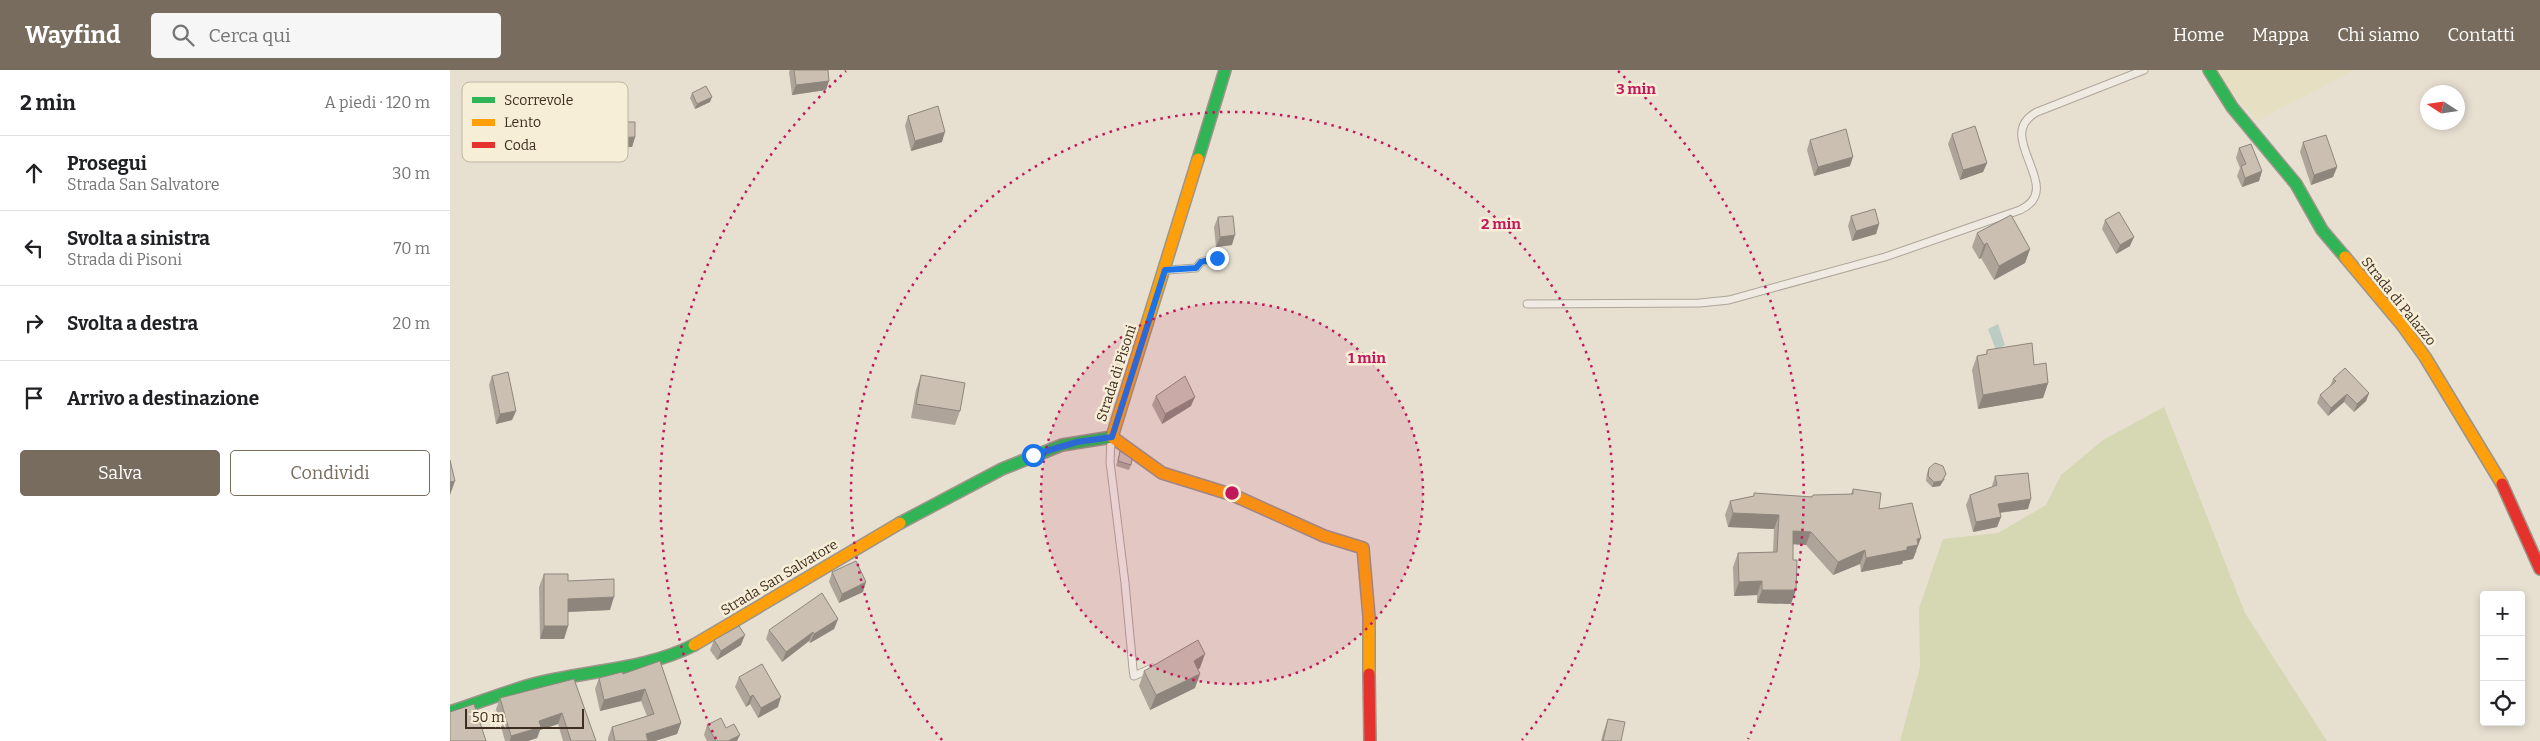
<!DOCTYPE html>
<html lang="it">
<head>
<meta charset="utf-8">
<style>
	:root { --surface:#fff; --page:#f6f6f6; --text:#202124; --muted:#757577; --line:#e0e0e0; --accent:#786c5e }
	body { margin:0; font-family:Bitter,serif; background:var(--page); color:var(--text) }
	.controls { position:absolute; right:15px; bottom:15px; display:grid; overflow:hidden; border-radius:5px; box-shadow:0 2px 8px #0003 }
	.controls button { width:45px; height:45px; display:grid; place-items:center; padding:0; border:0; border-bottom:1px solid var(--line); background:var(--surface); color:var(--text); font:25px sans-serif }
	.compass { position:absolute; left:1970px; top:15px; width:45px; height:45px; border-radius:50%; background:var(--surface); box-shadow:0 2px 8px #0003; rotate:282deg }
	.scale { position:absolute; left:15px; bottom:12px; width:119px; box-sizing:border-box; padding-left:5px; border:2px solid #3d2e20; border-top:0; font-size:14px; line-height:18px; white-space:nowrap; color:#3d2e20; -webkit-text-stroke:4px #f7eed8; paint-order:stroke }
	.stop { position:absolute; width:15px; height:15px; margin:-11px; border:4px solid #1a73e8; border-radius:50%; background:#fff }
	.stop.end { background:#1a73e8; border-color:#fff; box-shadow:0 1px 5px #0008 }
	.list { margin:0; padding:0; list-style:none }
	h2 { display:flex; justify-content:space-between; align-items:center; height:65px; margin:0; padding:0 20px; font-size:21px }
	h2 small { font-size:16px; font-weight:400; color:var(--muted) }
	.list li { display:grid; grid-template-columns:32px 1fr auto; gap:15px; align-items:center; box-sizing:border-box; height:75px; padding:0 20px; border-top:1px solid var(--line) }
	.list b { display:block; font-size:19px; white-space:nowrap }
	.list p { margin:0; font-size:16px; white-space:nowrap; color:var(--muted) }
	.list em { font-size:16px; font-style:normal; color:var(--muted) }
	.actions { display:flex; gap:10px; padding:15px 20px }
	.actions a { flex:1; padding:11px 0; border:1px solid var(--accent); border-radius:5px; text-align:center; font-size:18px; color:var(--accent) }
	.actions .main { background:var(--accent); color:#fff }
	.icon { flex:none; width:28px; height:28px; fill:none; stroke:currentColor; stroke-width:2; stroke-linecap:round; stroke-linejoin:round }
	.map { position:relative; flex:none; width:2090px; height:671px; overflow:hidden }
	header { display:flex; align-items:center; gap:30px; box-sizing:border-box; height:70px; padding:0 25px; background:var(--accent); color:#fff }
	header strong { font-size:24px }
	nav { display:flex; gap:28px; margin-inline-start:auto; font-size:18px }
	.search { width:350px; height:45px; background:var(--page); display:flex; align-items:center; gap:12px; box-sizing:border-box; padding:0 18px; border-radius:5px; color:var(--muted); font-size:19px }
	main { display:flex }
	aside { flex:1; background:var(--surface) }
	.map>svg:first-child { display:block }
	.farmland { fill:#e6dfc2 }
	.green { fill:#d6d7b3 }
	.water { fill:#bcccc2 }
	.lines { fill:none; stroke-linecap:round; stroke-linejoin:round }
	.lane-casing { stroke:#ada599; stroke-width:9 }
	.fast-casing { stroke:#9c958a; stroke-width:14 }
	.slow-casing { stroke:#9c958a; stroke-width:14 }
	.jam-casing { stroke:#9c958a; stroke-width:14 }
	.lane { stroke:#efebe3; stroke-width:7 }
	.fast { stroke:#30b455; stroke-width:11 }
	.slow { stroke:#ff9f0a; stroke-width:11 }
	.jam { stroke:#e5322d; stroke-width:11 }
	.wall { fill:#afa499 }
	.shaded-wall { fill:#8e867d }
	.building { fill:#cbbfb2; stroke:#8e867d }
	.route { stroke:#1a73e8; stroke-width:6 }
	.ring { fill:none; stroke:#c2185b; stroke-width:2.5; stroke-dasharray:2.5 5 }
	.labels { text-anchor:middle; stroke-width:5; stroke-linejoin:round; paint-order:stroke }
	.street-label { font-size:14px; fill:#3d2e20; stroke:#f7eed8 }
	.key { fill:#f7eed8; stroke:#bfb4a1; stroke-width:1 }
	.key-label { font-size:14px; fill:#3d2e20 }
	.centre { fill:#c2185b; stroke:#f7eed8; stroke-width:2.5 }
	.ring-label { font-size:15px; text-anchor:middle; font-weight:bold; fill:#c2185b; stroke:#f7eed8; stroke-width:5; stroke-linejoin:round; paint-order:stroke }
</style>
</head>
<body>
<header>
<strong>Wayfind</strong>
<div class="search"><svg class="icon" aria-label="search" viewBox="0 0 24 24"><circle cx="10" cy="10" r="6"/><path d="M15 15l6 6"/></svg>Cerca qui</div>
<nav><a>Home</a><a>Mappa</a><a>Chi siamo</a><a>Contatti</a></nav>
</header>
<main>
<aside>
<h2>2 min<small>A piedi · 120 m</small></h2>
<ul class="list">
<li><svg class="icon" aria-label="ahead" viewBox="0 0 24 24"><path d="M12 20V5M6 11l6-6 6 6"/></svg><div><b>Prosegui</b><p>Strada San Salvatore</p></div><em>30 m</em></li>
<li><svg class="icon" aria-label="left" viewBox="0 0 24 24"><path d="M17 20v-9H6M10 6l-5 5 5 5"/></svg><div><b>Svolta a sinistra</b><p>Strada di Pisoni</p></div><em>70 m</em></li>
<li><svg class="icon" aria-label="right" viewBox="0 0 24 24"><path d="M7 20v-9h11M14 6l5 5-5 5"/></svg><div><b>Svolta a destra</b></div><em>20 m</em></li>
<li><svg class="icon" aria-label="arrive" viewBox="0 0 24 24"><path d="M6 21V4h12l-3 4 3 4H6"/></svg><div><b>Arrivo a destinazione</b></div></li>
</ul>
<div class="actions"><a class="main">Salva</a><a>Condividi</a></div>
</aside>
<div class="map">
<svg width="2090" height="671" viewBox="0 0 2090 671">
	<rect width="100%" height="100%" fill="#e7e0d1"/>
	<path class="farmland" d="M1763,0h142l-98,51 -39,-42z"/>
	<path class="green" d="M1714,337l81,206 82,128h-427l20,-74 -1,-59 24,-69 55,-6 48,-28 15,-30 42,-35z"/>
	<path class="water" d="M1548,254l7,21 -9,5 -8,-21z"/>
	<g class="lines">
		<g class="lane-casing">
			<g id="lane">
				<path d="M718,200l28,-2 5,-6 16,-4"/>
				<path d="M1077,234l173,-1 29,-3 156,-43 135,-47c48,-22 -29,-74 17,-98l107,-42"/>
				<path d="M661,370l-1,22 15,121 8,86 1,7 18,-8"/>
			</g>
		</g>
		<g class="fast-casing">
			<g id="fast">
				<path d="M1759,0l23,37 64,77 26,46 23,27"/>
				<path d="M748,89l27,-89"/>
				<path d="M450,453l102,-54 60,-24 50,-8"/>
				<path d="M0,642c27,-9 53,-19 80,-27 55,-15 113,-14 164,-40"/>
			</g>
		</g>
		<g class="slow-casing">
			<g id="slow">
				<path d="M1895,187l57,68 23,32 77,127"/>
				<path d="M662,367l50,36 71,22 91,41 39,12 6,69v57"/>
				<path d="M662,367l86,-278"/>
				<path d="M244,575l206,-122"/>
			</g>
		</g>
		<g class="jam-casing">
			<g id="jam">
				<path d="M2052,414l38,85"/>
				<path d="M919,604l1,67"/>
			</g>
		</g>
		<use href="#lane" class="lane"/>
		<use href="#fast" class="fast"/>
		<use href="#slow" class="slow"/>
		<use href="#jam" class="jam"/>
	</g>
	<g class="wall">
		<path d="M340,0h38l-2,20 -34,5 -3,-23z"/>
		<path d="M242,23l18,9 -15,7 -5,-11z"/>
		<path d="M458,46l34,26 -31,9 -6,-25z"/>
		<path d="M162,52l23,15 -3,10h-23v-15z"/>
		<path d="M1502,64l35,29 -4,9 -23,8 -12,-36z"/>
		<path d="M1360,70l40,26 -36,10 -7,-26z"/>
		<path d="M1853,72l34,25 -4,10 -22,8 -11,-33z"/>
		<path d="M1789,78l23,23 -3,10 -17,6 -5,-11 3,-8 -4,-10z"/>
		<path d="M1401,146l28,8 -3,10 -24,7 -4,-15z"/>
		<path d="M768,147l14,28 -16,2 -2,-20z"/>
		<path d="M1655,150l25,26 -14,8 -14,-25z"/>
		<path d="M1527,163l53,16 -5,14 -31,17 -13,-22 -2,1 -7,-12z"/>
		<path d="M1537,280l47,15 14,18 -5,15 -65,11 -6,-39 5,-14 9,-2z"/>
		<path d="M471,305l39,36 -5,14 -44,-7 5,-28z"/>
		<path d="M42,306l24,35 -4,9 -16,4 -7,-39z"/>
		<path d="M1883,309l36,14 -3,8 -12,11 -10,-10 -16,14 -11,-13 3,-8 10,-9z"/>
		<path d="M706,326l35,10 -29,18 -10,-19z"/>
		<path d="M670,381l11,14 -2,5 -13,-4z"/>
		<path d="M1479,398l16,11 -5,7 -8,1 -6,-6 1,-8z"/>
		<path d="M1545,406l33,33 -28,4 1,4 -4,10 -24,5 -7,-27 4,-10 22,-8v-1z"/>
		<path d="M1403,419l26,20 38,43h-1l-3,7 -10,2 -1,3 -41,8 -1,-8 -27,11 -27,-30 -13,-1 -2,60 -34,-1v-8l-23,1 -1,-29 5,-14 35,-1 1,-23 -46,-2 -3,-12 5,-14 24,-5v-3l58,4 39,-3z"/>
		<path d="M382,502l31,20 -24,11 -10,-21z"/>
		<path d="M94,504l66,36 -42,2v14l-4,13h-24l-1,-52z"/>
		<path d="M388,549l-4,10 -24,14 -1,-2 -27,21 -16,-23 3,-9z"/>
		<path d="M264,570l27,5 -24,15 -7,-10z"/>
		<path d="M210,591l21,62 -4,11 -22,7h-47v-3l4,-11 35,-11 -6,-15 -41,10 -5,-22 4,-11 24,-4z"/>
		<path d="M750,598l-2,1 -3,19 -45,22 -11,-24 5,-15z"/>
		<path d="M289,607l39,30 -20,11 -8,-14 -4,3 -11,-20z"/>
		<path d="M124,609l22,62h-33l-5,-17 -18,6 -3,8 -9,3h-23l-9,-32 4,-11z"/>
		<path d="M1158,649l13,22h-20l2,-8z"/>
		<path d="M257,655l19,3 11,13h-30l-3,-6z"/>
	</g>
	<g class="shaded-wall">
		<path d="M379,11l-3,9 -34,5 4,-10z"/>
		<path d="M262,27l-2,5 -15,7 2,-5z"/>
		<path d="M495,62l-3,10 -31,9 4,-10z"/>
		<path d="M185,67l-3,10h-23l4,-9z"/>
		<path d="M1403,87l-3,9 -36,10 4,-9z"/>
		<path d="M1537,93l-4,9 -23,8 3,-10z"/>
		<path d="M1887,97l-4,10 -22,8 3,-10z"/>
		<path d="M1812,101l-3,10 -17,6 3,-9z"/>
		<path d="M1429,154l-3,10 -24,7 4,-10z"/>
		<path d="M785,165l-3,10 -16,2 4,-10z"/>
		<path d="M1684,167l-4,9 -14,8 4,-9z"/>
		<path d="M1537,173l-6,15 -2,1 5,-14z"/>
		<path d="M1580,179l-5,14 -31,17 5,-14z"/>
		<path d="M1598,313l-5,15 -65,11 5,-14z"/>
		<path d="M1919,323l-3,8 -12,11 3,-8z"/>
		<path d="M1897,324l-3,8 -16,14 3,-8z"/>
		<path d="M745,327l-4,9 -29,18 3,-10z"/>
		<path d="M66,341l-4,9 -16,4 4,-10z"/>
		<path d="M1496,404l-6,12 -8,1 2,-5z"/>
		<path d="M5,411l-5,14v-13z"/>
		<path d="M1581,429l-3,10 -33,4 3,-9z"/>
		<path d="M1283,443l46,2 -5,14 -46,-2z"/>
		<path d="M1551,447l-4,10 -24,5 3,-10z"/>
		<path d="M1343,461l18,1 -5,13 -18,-1z"/>
		<path d="M1471,468l-8,21 -10,2 -1,3 -41,8 5,-14 41,-11 10,-8z"/>
		<path d="M1415,480l-5,14 -27,11 5,-13z"/>
		<path d="M1312,511l-5,14 -23,1 5,-14z"/>
		<path d="M416,512l-3,10 -24,11 3,-9z"/>
		<path d="M1312,520h34l-5,14 -34,-1z"/>
		<path d="M164,527l-4,13 -46,2 4,-13z"/>
		<path d="M388,549l-4,10 -24,14 4,-9z"/>
		<path d="M94,556h24l-4,13h-24z"/>
		<path d="M363,562l-4,9 -27,21 4,-10z"/>
		<path d="M295,565l-4,10 -24,15 4,-9z"/>
		<path d="M755,584l-5,14 -12,7 6,-14z"/>
		<path d="M750,604l-5,14 -45,22 6,-15z"/>
		<path d="M195,619l-4,12 -41,10 4,-11z"/>
		<path d="M303,625l-3,9 -4,3 4,-10z"/>
		<path d="M331,627l-3,10 -20,11 3,-10z"/>
		<path d="M112,643l-4,11 -18,6 -3,8 -9,3h-18l1,-5 28,-15z"/>
		<path d="M231,653l-4,11 -22,7h-12l3,-7z"/>
		<path d="M290,665l-3,6h-9z"/>
	</g>
	<g class="building">
		<path d="M344,0h34l1,11 -33,4z"/>
		<path d="M256,16l6,11 -15,7 -5,-11z"/>
		<path d="M488,36l7,26 -30,9 -7,-25z"/>
		<path d="M162,52h23v15l-22,1z"/>
		<path d="M1525,56l12,37 -24,7 -11,-36z"/>
		<path d="M1396,59l7,28 -35,10 -8,-27z"/>
		<path d="M1876,65l11,32 -23,8 -11,-33z"/>
		<path d="M1801,74l11,27 -17,7 -4,-12 5,-2 -7,-16z"/>
		<path d="M1425,139l4,15 -23,7 -5,-15z"/>
		<path d="M1669,142l15,25 -14,8 -15,-25z"/>
		<path d="M1561,145l19,34 -31,17 -12,-23 -3,2 -7,-12z"/>
		<path d="M783,146l2,19 -15,2 -2,-20z"/>
		<path d="M1582,273l2,22 12,-2 2,20 -65,12 -6,-39 10,-2v-4z"/>
		<path d="M1895,298l24,25 -12,11 -10,-10 -16,14 -11,-13 16,-14 -3,-2z"/>
		<path d="M58,302l8,39 -16,3 -8,-38z"/>
		<path d="M471,305l44,8 -5,28 -44,-7z"/>
		<path d="M735,306l10,21 -30,17 -9,-18z"/>
		<path d="M670,381l12,8 -1,6 -13,-4z"/>
		<path d="M0,390l5,21 -5,1z"/>
		<path d="M1485,393l8,3 3,8 -4,7 -8,1 -6,-6 1,-8z"/>
		<path d="M1578,403l3,26 -33,5 3,13 -25,5 -6,-27 27,-10 -2,-9z"/>
		<path d="M1403,419l28,4 -2,16 33,-6 9,35 -4,1 1,6 -11,2v3l-41,8 -1,-8 -27,12 -27,-30 -18,-1v29h4l-1,30h-34v-9l-23,1 -1,-29 39,-1 2,-37 -46,-2 -3,-12 24,-5v-3l58,4 1,-2 40,-1z"/>
		<path d="M406,491l10,21 -24,12 -10,-22z"/>
		<path d="M94,504h24v7l46,-2v18l-46,2v27h-24z"/>
		<path d="M372,523l16,26 -24,15 -1,-2 -27,20 -17,-22z"/>
		<path d="M289,556l6,9 -24,16 -7,-11z"/>
		<path d="M748,570l7,14 -11,7 6,13 -44,21 -12,-24z"/>
		<path d="M210,591l21,62 -35,11 2,7h-33l-3,-14 42,-13 -9,-25 -41,11 -5,-22 23,-6 1,2z"/>
		<path d="M312,594l19,33 -20,11 -8,-13 -3,2 -11,-20z"/>
		<path d="M124,609l22,62h-25l-9,-28 -23,8 2,6 -30,9 -11,-38z"/>
		<path d="M24,634l12,37h-36v-29z"/>
		<path d="M271,648l5,10 8,-4 6,11 -12,6h-12l-9,-16z"/>
		<path d="M1158,649l17,3 -4,19h-18z"/>
	</g>
	<g class="lines">
		<path class="route" d="M583,385l44,-13 35,-5 53,-167 31,-2 5,-6 16,-4"/>
	</g>
	<circle cx="782" cy="423" r="191" fill="#c2185b" fill-opacity=".12"/>
	<g class="ring">
		<circle cx="782" cy="423" r="191"/>
		<path d="M492 670A381 381 0 1 1 1072 670"/>
		<path d="M266 669A572 572 0 0 1 396 1M1168 1A572 572 0 0 1 1298 669"/>
	</g>
	<g class="labels">
		<g class="street-label">
			<text transform="translate(1949 231) rotate(51)" y="5">Strada di Palazzo</text>
			<text transform="translate(666 303) rotate(-72)" y="5">Strada di Pisoni</text>
			<text transform="translate(329 507) rotate(-31)" y="5">Strada San Salvatore</text>
		</g>
	</g>
	<rect x="12" y="12" width="166" height="80" rx="8" class="key"/>
	<rect x="22" y="27" width="23" height="6" fill="#30b455"/>
	<rect x="22" y="49" width="23" height="7" fill="#ff9f0a"/>
	<rect x="22" y="72" width="23" height="6" fill="#e5322d"/>
	<g class="key-label">
		<text x="54" y="35">Scorrevole</text>
		<text x="54" y="57">Lento</text>
		<text x="54" y="80">Coda</text>
	</g>
	<circle cx="782" cy="423" r="8" class="centre"/>
	<g class="ring-label">
		<text x="1186" y="24">3 min</text>
		<text x="1051" y="159">2 min</text>
		<text x="917" y="293">1 min</text>
	</g>
</svg>
<div class="controls">
<button>+</button>
<button>−</button>
<button><svg class="icon" aria-label="locate" viewBox="0 0 24 24"><circle cx="12" cy="12" r="6"/><path d="M12 2v4M12 18v4M2 12h4M18 12h4"/></svg></button>
</div>
<svg class="compass" viewBox="-18 -18 36 36"><path d="M0-13l5 13h-10z" fill="#e53935"/><path d="M0 13l5-13h-10z" fill="#757577"/></svg>
<div class="scale">50 m</div>
<div class="stop" style="left:583px;top:385px"></div>
<div class="stop end" style="left:767px;top:188px"></div>
</div>
</main>
</body>
</html>
